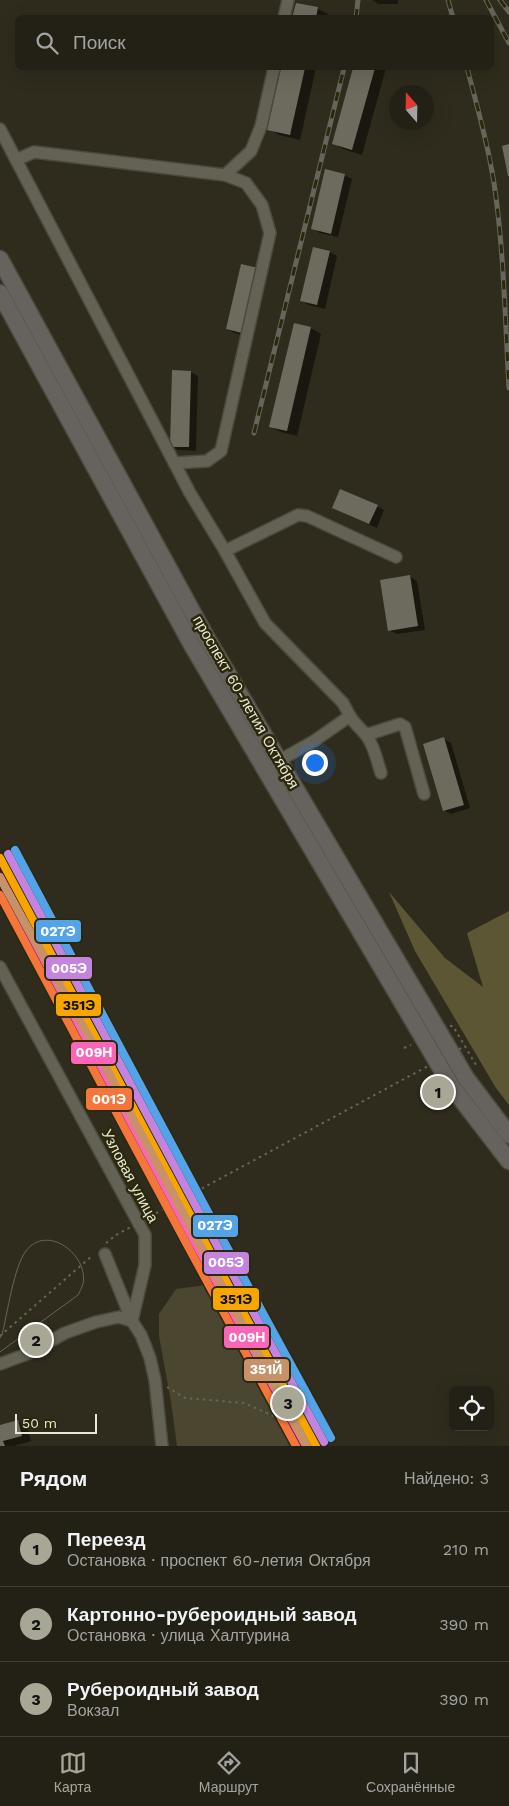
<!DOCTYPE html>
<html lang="ru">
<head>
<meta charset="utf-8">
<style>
	:root { --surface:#232116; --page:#2b291f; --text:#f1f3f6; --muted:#a3a3a1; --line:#403e35; --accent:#a8a695 }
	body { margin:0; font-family:"Work Sans",sans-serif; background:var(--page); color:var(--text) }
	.controls { position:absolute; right:15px; bottom:15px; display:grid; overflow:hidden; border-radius:8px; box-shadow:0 5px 20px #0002 }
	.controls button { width:45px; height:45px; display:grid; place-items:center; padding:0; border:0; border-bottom:1px solid var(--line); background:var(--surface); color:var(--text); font:25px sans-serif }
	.compass { position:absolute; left:389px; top:85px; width:45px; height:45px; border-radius:50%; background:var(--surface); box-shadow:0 5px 20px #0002; rotate:340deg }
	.scale { position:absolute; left:15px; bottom:12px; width:82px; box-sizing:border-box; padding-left:5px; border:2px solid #e9e7d6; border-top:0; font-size:14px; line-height:18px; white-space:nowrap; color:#e9e7d6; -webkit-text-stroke:4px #2c280c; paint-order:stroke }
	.you { position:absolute; left:314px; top:762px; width:18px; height:18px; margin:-12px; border:4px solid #fff; border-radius:50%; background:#1a73e8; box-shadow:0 0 0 8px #1a73e833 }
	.badge { display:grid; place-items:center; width:32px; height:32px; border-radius:50%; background:var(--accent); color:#111; font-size:16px; font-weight:700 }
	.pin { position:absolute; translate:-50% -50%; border:2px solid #fff; box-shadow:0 1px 5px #0006 }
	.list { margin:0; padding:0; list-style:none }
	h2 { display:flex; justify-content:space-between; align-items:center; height:65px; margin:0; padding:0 20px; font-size:21px }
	h2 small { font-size:16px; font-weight:400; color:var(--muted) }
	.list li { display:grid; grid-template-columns:32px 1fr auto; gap:15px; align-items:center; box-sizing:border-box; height:75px; padding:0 20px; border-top:1px solid var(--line) }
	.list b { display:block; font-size:19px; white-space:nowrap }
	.list p { margin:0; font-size:16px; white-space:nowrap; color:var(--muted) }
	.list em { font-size:16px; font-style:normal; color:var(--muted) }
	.icon { flex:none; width:28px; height:28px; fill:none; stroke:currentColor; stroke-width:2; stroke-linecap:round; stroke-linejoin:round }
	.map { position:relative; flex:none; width:509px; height:1446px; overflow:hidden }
	.search { position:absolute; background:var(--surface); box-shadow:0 5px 20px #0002; left:15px; right:15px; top:15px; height:55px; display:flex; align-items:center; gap:12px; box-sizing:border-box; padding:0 18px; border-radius:8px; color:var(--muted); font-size:19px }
	.sheet { height:290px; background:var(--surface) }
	nav { display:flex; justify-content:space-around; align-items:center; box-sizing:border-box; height:70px; border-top:1px solid var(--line); background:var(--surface); font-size:14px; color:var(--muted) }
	nav a { display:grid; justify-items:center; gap:2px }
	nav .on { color:var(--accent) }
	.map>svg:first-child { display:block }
	.green { fill:#4a462f }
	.forest { fill:#5c5635 }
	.shadow { fill:#0007 }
	.building { fill:#6d6b5e }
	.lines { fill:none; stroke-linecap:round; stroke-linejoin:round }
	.minor-casing { stroke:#4c4a3e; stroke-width:14 }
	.highway-casing { stroke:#4c4a3e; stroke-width:19 }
	.path { stroke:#666559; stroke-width:2; stroke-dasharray:2.5 4; stroke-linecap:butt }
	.minor { stroke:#646255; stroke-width:11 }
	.highway { stroke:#66625d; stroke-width:16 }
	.tram { stroke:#666559; stroke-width:1 }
	.rail-casing { stroke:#666559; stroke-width:5 }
	.rail { stroke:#2c280c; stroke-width:3; stroke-dasharray:9; stroke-linecap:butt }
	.path-bridge { stroke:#666559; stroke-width:2; stroke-dasharray:2.5 4; stroke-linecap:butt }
	.rail-1-casing { stroke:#2c280c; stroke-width:11 }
	.rail-2-casing { stroke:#2c280c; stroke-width:11 }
	.rail-3-casing { stroke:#2c280c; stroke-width:11 }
	.rail-4-casing { stroke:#2c280c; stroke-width:11 }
	.rail-5-casing { stroke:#2c280c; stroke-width:11 }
	.rail-6-casing { stroke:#2c280c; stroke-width:11 }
	.rail-1 { stroke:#f7a600; stroke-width:8 }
	.rail-2 { stroke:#fa66b7; stroke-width:8 }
	.rail-3 { stroke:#c483df; stroke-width:8 }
	.rail-4 { stroke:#f5763a; stroke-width:8 }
	.rail-5 { stroke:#53a3e8; stroke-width:8 }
	.rail-6 { stroke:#c7916a; stroke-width:8 }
	.labels { text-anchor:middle; stroke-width:5; stroke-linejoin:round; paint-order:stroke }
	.street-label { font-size:15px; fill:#e9e7d6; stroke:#2c280c }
	.line-badge { stroke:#2c280c; stroke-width:2 }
	.badge-label { font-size:14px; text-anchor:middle; font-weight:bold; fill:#fff }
	.pale-badge-label { font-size:14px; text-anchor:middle; font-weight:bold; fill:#111 }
</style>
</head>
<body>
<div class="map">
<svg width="509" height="1446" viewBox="0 0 509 1446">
	<rect width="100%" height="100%" fill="#2f2c1d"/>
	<path class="green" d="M206,1285l87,161h-116l-6,-44 -12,-66v-22l17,-25z"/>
	<path class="forest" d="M389,892l56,66 38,29 -16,-54 42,-22v194l-13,-17 -81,-137z"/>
	<g class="shadow">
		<path d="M372,0h26v4h-19z"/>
		<path d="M297,4l21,5 10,5 -1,4h-33z"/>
		<path d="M283,68h33l-16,72 -21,-5 -10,-6z"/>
		<path d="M355,68h31l-24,87 -19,-6 -9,-5z"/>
		<path d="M344,175l8,4 -14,58 -18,-4 -8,-5z"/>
		<path d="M314,248l16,4 7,4 -12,53 -16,-4 -7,-4z"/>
		<path d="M242,266l8,71 -16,-4 -7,-4z"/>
		<path d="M295,324l16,4 10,6 -24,102 -16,-4 -10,-5z"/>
		<path d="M191,372l7,4 -2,75 -18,-1 -7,-4z"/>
		<path d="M377,506l7,4 -7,18 -44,-20z"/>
		<path d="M409,576l8,5 8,49 -28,4 -8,-4z"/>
		<path d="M444,739l7,4 19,65 -19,6 -7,-4z"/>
		<path d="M17,1421l10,6 4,14 -17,5h-14v-20z"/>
	</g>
	<g class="building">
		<path d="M296,3l22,4 -2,11h-24z"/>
		<path d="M281,68h24l-15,67 -23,-5z"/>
		<path d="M353,68h22l-23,82 -20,-6z"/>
		<path d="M509,144v32h-1l-6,-30z"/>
		<path d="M325,169l20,5 -14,60 -20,-5z"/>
		<path d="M313,247l17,4 -13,54 -17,-4z"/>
		<path d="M241,264l17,4 -16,65 -16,-4z"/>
		<path d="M294,323l17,4 -24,104 -18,-4z"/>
		<path d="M172,370l19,1 -2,76h-19z"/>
		<path d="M340,489l38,16 -9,19 -37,-16z"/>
		<path d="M410,575l8,51 -30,5 -8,-51z"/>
		<path d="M444,737l20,68 -21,6 -20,-67z"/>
		<path d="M18,1420l4,16 -19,5 2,5h-5v-21z"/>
	</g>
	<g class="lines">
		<g class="minor-casing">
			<g id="minor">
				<path d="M284,18l4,-18"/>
				<path d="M0,129l190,364 35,58 40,72 78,80 7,13 -36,25 -41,23"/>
				<path d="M16,160l18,-8 191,23 26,-24 10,-25 13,-58"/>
				<path d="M174,463l33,-2 14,-10 49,-218 -8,-28 -16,-22 -21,-8"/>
				<path d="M225,551l73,-36 9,1 89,41"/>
				<path d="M350,716c5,9 13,14 18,22 7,11 9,23 13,35"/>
				<path d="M366,735l34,-11 5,3 19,67"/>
				<path d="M0,967l145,268v30l-13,56"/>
				<path d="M105,1254l27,67 9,14 9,23 5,22 7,66"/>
				<path d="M0,1364l27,-10 38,-21 31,-11 23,-5 13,4"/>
			</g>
		</g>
		<g class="highway-casing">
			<g id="highway">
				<path d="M0,259l206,378 260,441 43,57"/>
				<path d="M0,293l192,352 260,442 57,74"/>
			</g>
		</g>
		<g class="path">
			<path d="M450,1026h3l23,39"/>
			<path d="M404,1048l7,-3"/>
			<path d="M188,1195l19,37"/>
			<path d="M106,1243l10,-8"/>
			<path d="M0,1336l93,-81"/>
			<path d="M167,1387l18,11 59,5 32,14"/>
		</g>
		<use href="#minor" class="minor"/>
		<use href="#highway" class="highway"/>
		<path class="tram" d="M0,1338l2,-3c5,-20 12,-69 24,-84 21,-28 63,4 57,33 -1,3 -3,7 -5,11l-78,57"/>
		<g class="rail-casing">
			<g id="rail">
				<path d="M448,0l5,18"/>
				<path d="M486,0l23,43"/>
				<path d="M500,0l9,12"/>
				<path d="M356,18l2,-18"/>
				<path d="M467,68c10,37 21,76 27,115 10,67 11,136 15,205"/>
				<path d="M254,433l90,-365"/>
			</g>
		</g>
		<use href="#rail" class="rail"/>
		<path class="path-bridge" d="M116,1235l349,-189"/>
		<g class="rail-1-casing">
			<path id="rail-1" d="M0,858l200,375 116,213"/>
		</g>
		<g class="rail-2-casing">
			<path id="rail-2" d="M0,877l192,360 114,209"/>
		</g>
		<g class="rail-3-casing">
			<path id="rail-3" d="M8,854l200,375 116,213"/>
		</g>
		<g class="rail-4-casing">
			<path id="rail-4" d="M0,895l185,346 111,205"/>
		</g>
		<g class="rail-5-casing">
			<path id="rail-5" d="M15,850l200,375 116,213"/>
		</g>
		<g class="rail-6-casing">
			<path id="rail-6" d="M0,878l102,182 205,386"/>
		</g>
		<use href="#rail-1" class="rail-1"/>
		<use href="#rail-2" class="rail-2"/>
		<use href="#rail-3" class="rail-3"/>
		<use href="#rail-4" class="rail-4"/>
		<use href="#rail-5" class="rail-5"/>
		<use href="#rail-6" class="rail-6"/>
	</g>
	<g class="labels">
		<g class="street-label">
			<text transform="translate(246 702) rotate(60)" y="5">проспект 60-летия Октября</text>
			<text transform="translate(130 1176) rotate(62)" y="5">Узловая улица</text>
		</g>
	</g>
	<g class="line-badge">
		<rect x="35" y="919" width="47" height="24" rx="5" fill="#53a3e8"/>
		<rect x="45" y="956" width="48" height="24" rx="5" fill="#c483df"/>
		<rect x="55" y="993" width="47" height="24" rx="5" fill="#f7a600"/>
		<rect x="70" y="1041" width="47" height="24" rx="5" fill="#fa66b7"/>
		<rect x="85" y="1087" width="48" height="24" rx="5" fill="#f5763a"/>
		<rect x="192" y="1214" width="47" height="24" rx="5" fill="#53a3e8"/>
		<rect x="203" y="1251" width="47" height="24" rx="5" fill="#c483df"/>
		<rect x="212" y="1287" width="48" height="24" rx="5" fill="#f7a600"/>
		<rect x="223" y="1325" width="47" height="24" rx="5" fill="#fa66b7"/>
		<rect x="243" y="1358" width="47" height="24" rx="5" fill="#c7916a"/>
	</g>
	<g class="badge-label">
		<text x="58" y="936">027Э</text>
		<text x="69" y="973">005Э</text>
		<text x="94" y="1057">009Н</text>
		<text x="109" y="1104">001Э</text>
		<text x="215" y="1230">027Э</text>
		<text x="226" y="1267">005Э</text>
		<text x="247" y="1342">009Н</text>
		<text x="266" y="1374">351Й</text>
	</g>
	<g class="pale-badge-label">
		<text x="79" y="1010">351Э</text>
		<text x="236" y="1304">351Э</text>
	</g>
</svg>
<div class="controls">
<button><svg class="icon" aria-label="locate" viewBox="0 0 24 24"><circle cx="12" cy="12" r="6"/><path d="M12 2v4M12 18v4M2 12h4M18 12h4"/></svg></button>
</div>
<svg class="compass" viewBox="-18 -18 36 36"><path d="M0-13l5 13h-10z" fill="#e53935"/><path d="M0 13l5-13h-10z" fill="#a3a3a1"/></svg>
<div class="scale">50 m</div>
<div class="you"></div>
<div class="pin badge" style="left:438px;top:1092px">1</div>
<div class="pin badge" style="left:36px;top:1340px">2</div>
<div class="pin badge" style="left:288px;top:1403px">3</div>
<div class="search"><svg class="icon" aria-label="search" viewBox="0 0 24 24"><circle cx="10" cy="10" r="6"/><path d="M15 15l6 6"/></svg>Поиск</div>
</div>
<section class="sheet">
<h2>Рядом<small>Найдено: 3</small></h2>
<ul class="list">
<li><span class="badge">1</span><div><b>Переезд</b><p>Остановка · проспект 60-летия Октября</p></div><em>210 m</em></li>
<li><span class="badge">2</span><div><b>Картонно-рубероидный завод</b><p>Остановка · улица Халтурина</p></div><em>390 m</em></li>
<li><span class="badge">3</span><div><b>Рубероидный завод</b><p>Вокзал</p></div><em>390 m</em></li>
</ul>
</section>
<nav>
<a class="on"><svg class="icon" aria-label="map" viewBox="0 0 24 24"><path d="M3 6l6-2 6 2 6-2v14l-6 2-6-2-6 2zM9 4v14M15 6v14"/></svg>Карта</a>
<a><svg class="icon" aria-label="directions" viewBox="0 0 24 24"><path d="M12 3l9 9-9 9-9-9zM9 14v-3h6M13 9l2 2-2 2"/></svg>Маршрут</a>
<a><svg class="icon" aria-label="saved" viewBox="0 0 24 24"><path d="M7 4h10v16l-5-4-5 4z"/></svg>Сохранённые</a>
</nav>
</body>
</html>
